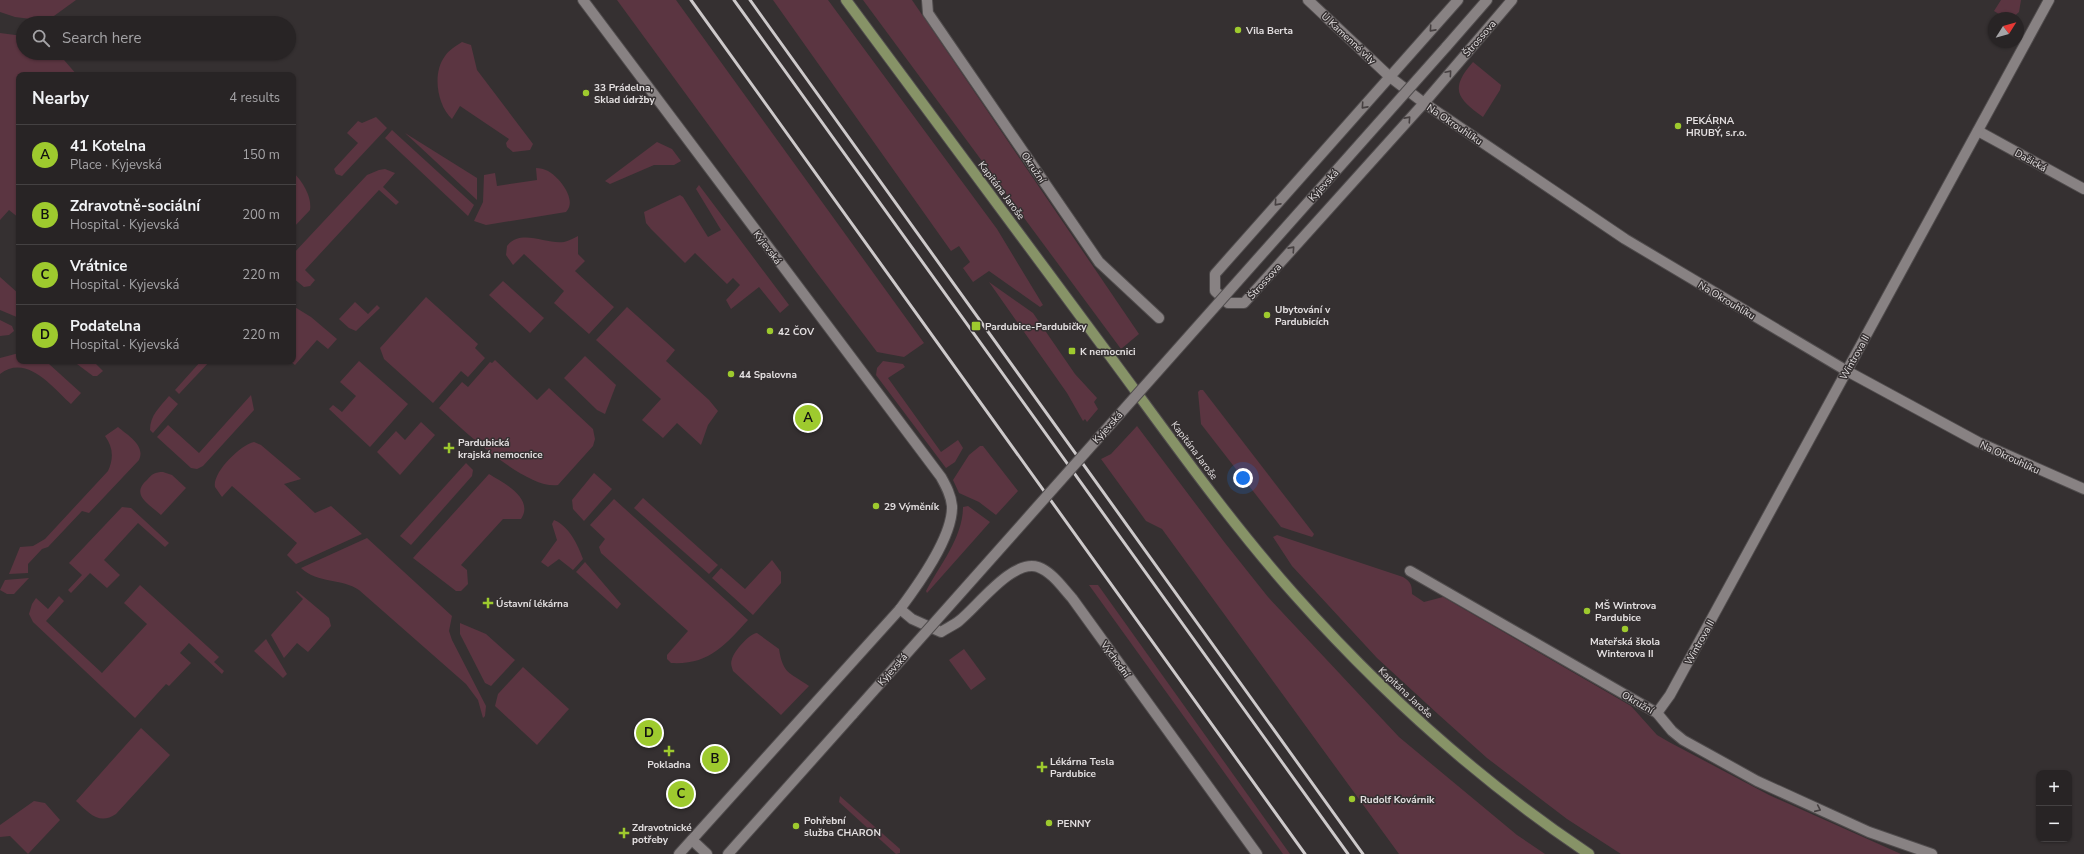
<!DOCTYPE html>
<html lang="en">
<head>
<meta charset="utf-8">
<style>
	:root { --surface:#282425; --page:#343032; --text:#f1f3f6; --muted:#a5a4a7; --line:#444142; --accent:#9eca2e }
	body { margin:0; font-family:"Nunito Sans",sans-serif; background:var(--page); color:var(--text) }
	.controls { position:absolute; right:12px; bottom:12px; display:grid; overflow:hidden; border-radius:8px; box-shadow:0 1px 3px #0004 }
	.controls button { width:36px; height:36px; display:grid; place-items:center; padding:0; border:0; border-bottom:1px solid var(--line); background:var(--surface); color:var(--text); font:20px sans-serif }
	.compass { position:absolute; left:1988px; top:12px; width:36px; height:36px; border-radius:50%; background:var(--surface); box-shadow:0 1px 3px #0004; rotate:53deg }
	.you { position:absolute; left:1243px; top:478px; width:14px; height:14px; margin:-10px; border:3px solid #fff; border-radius:50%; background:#1a73e8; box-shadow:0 0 0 6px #1a73e833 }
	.badge { display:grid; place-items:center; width:26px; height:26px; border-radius:50%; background:var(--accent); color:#111; font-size:13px; font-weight:700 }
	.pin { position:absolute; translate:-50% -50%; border:2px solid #fff; box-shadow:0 1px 4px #0006 }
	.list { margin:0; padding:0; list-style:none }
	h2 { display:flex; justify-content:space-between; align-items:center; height:52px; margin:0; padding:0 16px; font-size:17px }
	h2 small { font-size:13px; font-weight:400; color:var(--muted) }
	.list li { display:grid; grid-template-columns:26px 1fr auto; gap:12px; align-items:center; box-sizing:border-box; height:60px; padding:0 16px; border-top:1px solid var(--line) }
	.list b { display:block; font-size:15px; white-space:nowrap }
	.list p { margin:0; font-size:13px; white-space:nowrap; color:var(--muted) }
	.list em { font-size:13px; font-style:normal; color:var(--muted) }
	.icon { flex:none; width:22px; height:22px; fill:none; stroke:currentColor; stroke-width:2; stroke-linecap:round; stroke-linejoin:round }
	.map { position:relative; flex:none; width:2084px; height:854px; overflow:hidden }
	.search { position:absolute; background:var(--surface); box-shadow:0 1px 3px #0004; left:16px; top:16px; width:280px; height:44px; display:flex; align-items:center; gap:10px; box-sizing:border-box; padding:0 14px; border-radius:22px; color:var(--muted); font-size:15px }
	.panel { position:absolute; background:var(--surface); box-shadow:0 1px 3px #0004; left:16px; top:72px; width:280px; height:292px; border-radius:8px }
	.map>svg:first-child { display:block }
	.green { fill:#5b3541 }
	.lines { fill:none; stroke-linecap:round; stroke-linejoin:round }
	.minor-casing { stroke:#504c4d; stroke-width:12 }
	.tertiary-casing { stroke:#504c4d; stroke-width:12 }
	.primary-casing { stroke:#504c4d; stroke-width:12 }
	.minor { stroke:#888283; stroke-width:10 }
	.tertiary { stroke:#888283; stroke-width:10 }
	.primary { stroke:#879367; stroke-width:10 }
	.rail { stroke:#cdc9ca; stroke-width:3 }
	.tertiary-bridge-casing { stroke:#504c4d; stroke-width:12; stroke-linecap:butt }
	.tertiary-bridge { stroke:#888283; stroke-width:10 }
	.oneway { stroke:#464041 }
	.poi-dot { fill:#9eca2e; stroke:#353031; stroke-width:1.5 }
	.labels { text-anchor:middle; stroke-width:3; stroke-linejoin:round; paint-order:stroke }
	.poi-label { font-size:10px; font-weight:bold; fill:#e3dfe0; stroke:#353031; text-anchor:start }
	.street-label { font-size:10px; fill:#e3dfe0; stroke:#353031 }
</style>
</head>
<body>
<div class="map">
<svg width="2084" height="854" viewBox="0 0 2084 854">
	<rect width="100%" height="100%" fill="#353031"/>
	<g class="green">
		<path d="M0,0h76l-29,21 -32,-4 -15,-5z"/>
		<path d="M617,0h59l248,343 -20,14 -27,-5 -63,-83z"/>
		<path d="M773,0h55l169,229 46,76 -3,2 -51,-36 -16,11 -10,-14 7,-6 -11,-16 -8,5z"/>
		<path d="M863,0h49l227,334 -18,15z"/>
		<path d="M2001,0h20l-2,12c-9,9 -15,5 -25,-1z"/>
		<path d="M0,33l23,3v17h35l19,22h-58v143l-10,-8 -9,10z"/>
		<path d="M462,42l9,3 6,25 53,70 3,4 -3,6 -17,2 -6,-5 -1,-4 3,-4 -49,-33 -8,13c-15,-14 -20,-46 -7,-63 4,-6 11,-10 17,-14z"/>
		<path d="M1473,62l28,23 -1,5 -17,27c-27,-19 -33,-29 -10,-55z"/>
		<path d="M376,117l11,11 -45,48 -6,-2 -2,-5 24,-26 -11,-10 11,-12 4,2z"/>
		<path d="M392,130l82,75 -6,11 -83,-78z"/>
		<path d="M405,133l72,45v22z"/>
		<path d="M657,142l15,7 9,12 -7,4h-20l-44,19 -5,-3z"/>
		<path d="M536,168c4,0 8,1 12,3 11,6 30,29 18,41l-80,13 -12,-4 9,-19 1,-27 11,-2 2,13 40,-6z"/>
		<path d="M385,169l10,4 -12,14 16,15 -3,3 -17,-15 -74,80 10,10 -5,6 -6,1 -11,-9v-24l74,-79 12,-5z"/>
		<path d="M293,172c9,9 19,24 17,38l-17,18z"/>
		<path d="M699,185l90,120 -9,8 -21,-26 -28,22 -5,-9 14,-15 -7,-7 -6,6 -32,-31 -10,10 -34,-34 -5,-6 -2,-11 36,-17 3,2 25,40 13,-7 -25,-41z"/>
		<path d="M578,236v18l7,7 -10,10 39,36 -25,27 -35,-31 10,-12 -40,-37 -11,11 -7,-10 1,-9c14,-18 40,-1 57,-4 4,-1 10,-4 14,-6z"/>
		<path d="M0,277l19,17v24l-19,-8z"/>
		<path d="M503,281l41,37 -14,15 -41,-38z"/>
		<path d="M989,282l44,31 42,61 22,24 -3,4 4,7 -11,13 -2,-3 -2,2 -16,-28z"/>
		<path d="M426,297l52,47 -3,4 10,10 -17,19 -7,-6 -28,32 -49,-44 -4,-11z"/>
		<path d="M355,302l13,12 9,-9 3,3 -24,23 -7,-3 -10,-9z"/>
		<path d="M293,306l18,11 26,22 -9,10 -11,-9 -22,25 -5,-4h3z"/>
		<path d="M627,307l48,43 -9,11 43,39 9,11 -10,14 -7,20 -24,-22 -14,15 -21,-18 19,-21 -65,-59z"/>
		<path d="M0,320l12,6 2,5 -5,4 -9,1z"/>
		<path d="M19,353v8h25l5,3 32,29 -10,11c-18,-16 -44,-51 -71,-30v-16z"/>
		<path d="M585,356l31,29 -11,29 -8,-4 -33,-32z"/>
		<path d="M495,360l42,40 12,-12 44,41 2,10 -2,7 -35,39c-32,5 -97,-57 -119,-77l23,-26 6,5 22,-25 2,1z"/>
		<path d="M73,361h24l-2,2 8,8 -6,5h-4z"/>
		<path d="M201,361h9l-31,33 -4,-4z"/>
		<path d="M359,361l49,43 -38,43 -41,-38 4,-4 9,7 14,-16 -16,-14z"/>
		<path d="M883,361l20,3 2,3 -17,11 53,74 17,-12 5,8 -8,14 -9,6 -70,-93 1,-7z"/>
		<path d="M1200,390h3l111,144 -1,2 -1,1 -31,-10 -80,-103 -3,-32z"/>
		<path d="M251,395l3,15 -51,56 -6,3 -6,-1 -34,-31 11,-12 31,28z"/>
		<path d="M169,396l9,8 -25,29 -3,-3c0,-15 10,-23 19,-34z"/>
		<path d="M421,422l14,13 -35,40 -23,-23 19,-21 9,9z"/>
		<path d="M1137,426l88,117 43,54 131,140 118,98 28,19h-146l-237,-325 -16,-8 -45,-62 10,-5z"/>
		<path d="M118,427c9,8 28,18 21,33l-50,53 -7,-2 -34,36 -6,2 -14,15v9l-19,1 11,-27 13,-1 12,-7 63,-68c6,-13 5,-24 -3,-35z"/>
		<path d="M254,442l7,3 40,34 -17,5 31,29 16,-7 31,28 -66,30 -9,-9 10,-12 -65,-57 -10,11 -7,-10c-3,-14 25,-42 39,-45z"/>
		<path d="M980,446h3l35,45 -22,24 -17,-13 -20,-9 -6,-13 16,-25z"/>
		<path d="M466,463l7,7 -1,6 -61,69 -11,-9z"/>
		<path d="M163,472l9,3 14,13 -25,27c-12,-11 -31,-20 -14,-35 5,-6 8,-8 16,-8z"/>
		<path d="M594,473l18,16 -28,32 -11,-12 -1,-9z"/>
		<path d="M489,474c13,8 46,24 32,45h-18l-42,46 6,5 1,14 -7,7h-5l-43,-33z"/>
		<path d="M643,498l75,67 -9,9 -75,-66z"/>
		<path d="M614,499l134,121c-24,26 -39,45 -77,43l-4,-4v-4l21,-24 -87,-78 -2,-6 6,-8 -15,-14z"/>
		<path d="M968,506l22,16 -63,71 -1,-2c14,-26 37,-54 37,-84z"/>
		<path d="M122,507l9,1 38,35 -4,4 -27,-24 -34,37 16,15 -13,13 -17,-15 -19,20 -3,-3 14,-15 -13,-12z"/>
		<path d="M554,520c15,6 24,25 29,39l-10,11 -14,-11 -11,8 -7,-5 16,-22 -5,-16z"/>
		<path d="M1277,535l126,42c8,5 9,8 9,17l12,8 19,-5 188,109 26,29 12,7 100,53 132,59h-280l-54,-35 -80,-61 -48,-43 -62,-57 -85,-92 -19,-29z"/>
		<path d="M367,538l85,78 -3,15 3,9 34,66 -1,10 -2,2 -5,-18 -12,-16 -107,-94c-17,-12 -41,-6 -58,-22z"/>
		<path d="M772,560l9,12v11l-28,32 -41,-37 9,-10 24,21z"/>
		<path d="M585,562l36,42 -4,5 -41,-37z"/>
		<path d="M29,578l-15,16h-7l-7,-4 5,-10z"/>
		<path d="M140,585l79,72 -5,5 10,9 -2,3 -33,-31 -9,10 11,10 -22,23 -3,-2 -31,34 -102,-96 -4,-8 3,-10 4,-6 12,11 11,-13 5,5 -18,20 56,52 45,-49 -23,-21z"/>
		<path d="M1089,585h9l192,269h-7z"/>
		<path d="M297,591l32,27 2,8 -23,26 -11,-9 -13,15 -13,-23 32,-36 -7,-7z"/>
		<path d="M460,623l26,11 29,26 -24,26 -6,-3 -25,-49z"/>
		<path d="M757,633l22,16c4,25 10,23 30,37l-28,29 -48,-44c-1,-4 -3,-7 -1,-12 2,-8 17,-25 25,-26z"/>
		<path d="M266,639l21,35 -4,4 -29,-27z"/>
		<path d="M964,649l22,30 -15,11 -22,-30z"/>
		<path d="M523,667l46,42 -32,36 -42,-39 3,-12z"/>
		<path d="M141,728l29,27 -54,59c-17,12 -28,-2 -40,-13z"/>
		<path d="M840,796l60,53v4l-4,1 -57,-52z"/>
		<path d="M34,801l11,2 15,17 -32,34 -18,-18 -10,1v-12z"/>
	</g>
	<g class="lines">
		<g class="minor-casing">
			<g id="minor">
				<path d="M583,0l358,477c5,9 10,18 11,29 1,31 -34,79 -52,103l-221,245"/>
				<path d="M927,0l1,13 171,249 60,56"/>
				<path d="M1308,0l82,77 34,26 201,136 222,132 131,71 106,47"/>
				<path d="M1458,0l-243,274v17l13,12h16l180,-200 88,-103"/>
				<path d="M1978,131l106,58"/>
				<path d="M1410,571l247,142 15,18 11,9 74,41 112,51 63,22"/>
				<path d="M900,609l12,10 29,13c6,-4 13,-7 18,-11 19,-15 53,-62 79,-54 14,5 24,20 34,31l185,256"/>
				<path d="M1657,713l13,-18 379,-695"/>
				<path d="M692,840l15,14"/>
			</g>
		</g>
		<g class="tertiary-casing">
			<g id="tertiary">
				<path d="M1446,47l41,-47"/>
				<path d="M728,854l125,-140"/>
			</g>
		</g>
		<g class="primary-casing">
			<path id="primary" d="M846,0c84,113 168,227 252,340 64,86 125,174 196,254 87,98 186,187 295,260"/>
		</g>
		<use href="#minor" class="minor"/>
		<use href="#tertiary" class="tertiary"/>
		<use href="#primary" class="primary"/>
		<g class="rail">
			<path d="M691,0l614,854"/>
			<path d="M734,0l614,854"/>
			<path d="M750,0l613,854"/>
		</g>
		<g class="tertiary-bridge-casing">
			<path id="tertiary-bridge" d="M853,714l593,-667"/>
		</g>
		<use href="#tertiary-bridge" class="tertiary-bridge"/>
	</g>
	<defs><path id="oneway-chevron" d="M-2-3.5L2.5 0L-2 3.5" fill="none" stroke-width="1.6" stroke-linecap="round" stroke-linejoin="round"/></defs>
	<g class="oneway">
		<use href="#oneway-chevron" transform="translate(1432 29) rotate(132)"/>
		<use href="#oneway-chevron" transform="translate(1449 73) rotate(-49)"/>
		<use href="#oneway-chevron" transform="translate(1364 106) rotate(132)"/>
		<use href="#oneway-chevron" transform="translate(1408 119) rotate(-48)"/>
		<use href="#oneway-chevron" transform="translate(1277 203) rotate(132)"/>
		<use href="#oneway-chevron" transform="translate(1292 249) rotate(-48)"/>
		<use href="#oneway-chevron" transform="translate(1818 809) rotate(24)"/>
	</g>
	<g class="poi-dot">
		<circle cx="1238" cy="30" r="4"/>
		<circle cx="586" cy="93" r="4"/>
		<circle cx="1678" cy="126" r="4"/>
		<circle cx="1267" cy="315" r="4"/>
		<rect x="971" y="321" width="10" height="10" rx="2"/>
		<circle cx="770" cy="331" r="4"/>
		<rect x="1068" y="347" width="8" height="8" rx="2"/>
		<circle cx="731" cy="374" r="4"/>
		<path d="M447 442h4v4h4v4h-4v4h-4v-4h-4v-4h4z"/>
		<circle cx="876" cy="506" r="4"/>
		<path d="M486 597h4v4h4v4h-4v4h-4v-4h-4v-4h4z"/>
		<circle cx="1587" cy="611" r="4"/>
		<circle cx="1625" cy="629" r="4"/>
		<path d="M667 745h4v4h4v4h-4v4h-4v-4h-4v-4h4z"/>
		<path d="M1040 761h4v4h4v4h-4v4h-4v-4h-4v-4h4z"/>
		<circle cx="1352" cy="799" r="4"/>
		<circle cx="1049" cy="823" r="4"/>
		<circle cx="796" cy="826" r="4"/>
		<path d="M622 827h4v4h4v4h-4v4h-4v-4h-4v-4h4z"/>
	</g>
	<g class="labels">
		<g class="poi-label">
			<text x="1246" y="34">Vila Berta</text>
			<text x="594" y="91">33 Prádelna,<tspan x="594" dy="12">Sklad údržby</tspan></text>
			<text x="1686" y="124">PEKÁRNA<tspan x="1686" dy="12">HRUBÝ, s.r.o.</tspan></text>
			<text x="1275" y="313">Ubytování v<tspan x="1275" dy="12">Pardubicích</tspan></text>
			<text x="985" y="330">Pardubice-Pardubičky</text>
			<text x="778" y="335">42 ČOV</text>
			<text x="1080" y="355">K nemocnici</text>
			<text x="739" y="378">44 Spalovna</text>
			<text x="458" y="446">Pardubická<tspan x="458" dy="12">krajská nemocnice</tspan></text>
			<text x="884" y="510">29 Výměník</text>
			<text x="496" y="607">Ústavní lékárna</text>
			<text x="1595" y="609">MŠ Wintrova<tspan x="1595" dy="12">Pardubice</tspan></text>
			<text x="1625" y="645" text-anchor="middle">Mateřská škola<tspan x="1625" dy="12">Winterova II</tspan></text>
			<text x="1050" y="765">Lékárna Tesla<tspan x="1050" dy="12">Pardubice</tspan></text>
			<text x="669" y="768" text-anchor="middle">Pokladna</text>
			<text x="1360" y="803">Rudolf Kovárnik</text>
			<text x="804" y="824">Pohřební<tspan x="804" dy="12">služba CHARON</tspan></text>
			<text x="1057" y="827">PENNY</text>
			<text x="632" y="831">Zdravotnické<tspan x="632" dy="12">potřeby</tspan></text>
		</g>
		<g class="street-label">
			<text transform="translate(1349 38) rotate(43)" y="4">U Kamenné vily</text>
			<text transform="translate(1479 38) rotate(-49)" y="4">Štrossova</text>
			<text transform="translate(1455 124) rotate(34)" y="4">Na Okrouhlíku</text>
			<text transform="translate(2031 160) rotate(29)" y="4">Dašická</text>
			<text transform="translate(1034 167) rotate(56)" y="4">Okružní</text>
			<text transform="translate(1323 185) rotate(-48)" y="4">Kyjevská</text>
			<text transform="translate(1002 190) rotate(53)" y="4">Kapitána Jaroše</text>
			<text transform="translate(768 247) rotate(53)" y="4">Kyjevská</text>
			<text transform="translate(1264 281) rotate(-48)" y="4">Štrossova</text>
			<text transform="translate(1727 300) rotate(31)" y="4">Na Okrouhlíku</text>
			<text transform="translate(1854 357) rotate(-61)" y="4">Wintrova II</text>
			<text transform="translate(1107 427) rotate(-48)" y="4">Kyjevská</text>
			<text transform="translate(1195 450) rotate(53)" y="4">Kapitána Jaroše</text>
			<text transform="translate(2010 457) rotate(25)" y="4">Na Okrouhlíku</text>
			<text transform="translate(1699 642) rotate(-61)" y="4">Wintrova II</text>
			<text transform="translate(1116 659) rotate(54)" y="4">Východní</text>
			<text transform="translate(892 669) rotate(-49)" y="4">Kyjevská</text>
			<text transform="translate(1406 692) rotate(43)" y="4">Kapitána Jaroše</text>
			<text transform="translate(1638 702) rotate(30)" y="4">Okružní</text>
		</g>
	</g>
</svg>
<div class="controls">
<button>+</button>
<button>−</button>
</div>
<svg class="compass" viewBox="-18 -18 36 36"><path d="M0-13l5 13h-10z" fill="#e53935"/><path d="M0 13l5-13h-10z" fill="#a5a4a7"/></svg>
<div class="you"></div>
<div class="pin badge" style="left:808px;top:418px">A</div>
<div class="pin badge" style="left:715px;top:759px">B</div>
<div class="pin badge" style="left:681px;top:794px">C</div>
<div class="pin badge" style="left:649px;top:733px">D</div>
<div class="search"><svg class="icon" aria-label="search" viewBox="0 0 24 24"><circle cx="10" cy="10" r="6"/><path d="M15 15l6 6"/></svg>Search here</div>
<section class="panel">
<h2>Nearby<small>4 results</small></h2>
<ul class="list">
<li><span class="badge">A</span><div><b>41 Kotelna</b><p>Place · Kyjevská</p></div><em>150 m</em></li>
<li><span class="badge">B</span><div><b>Zdravotně-sociální</b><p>Hospital · Kyjevská</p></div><em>200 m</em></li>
<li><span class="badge">C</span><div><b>Vrátnice</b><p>Hospital · Kyjevská</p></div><em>220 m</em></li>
<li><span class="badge">D</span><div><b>Podatelna</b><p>Hospital · Kyjevská</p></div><em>220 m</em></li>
</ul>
</section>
</div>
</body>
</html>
